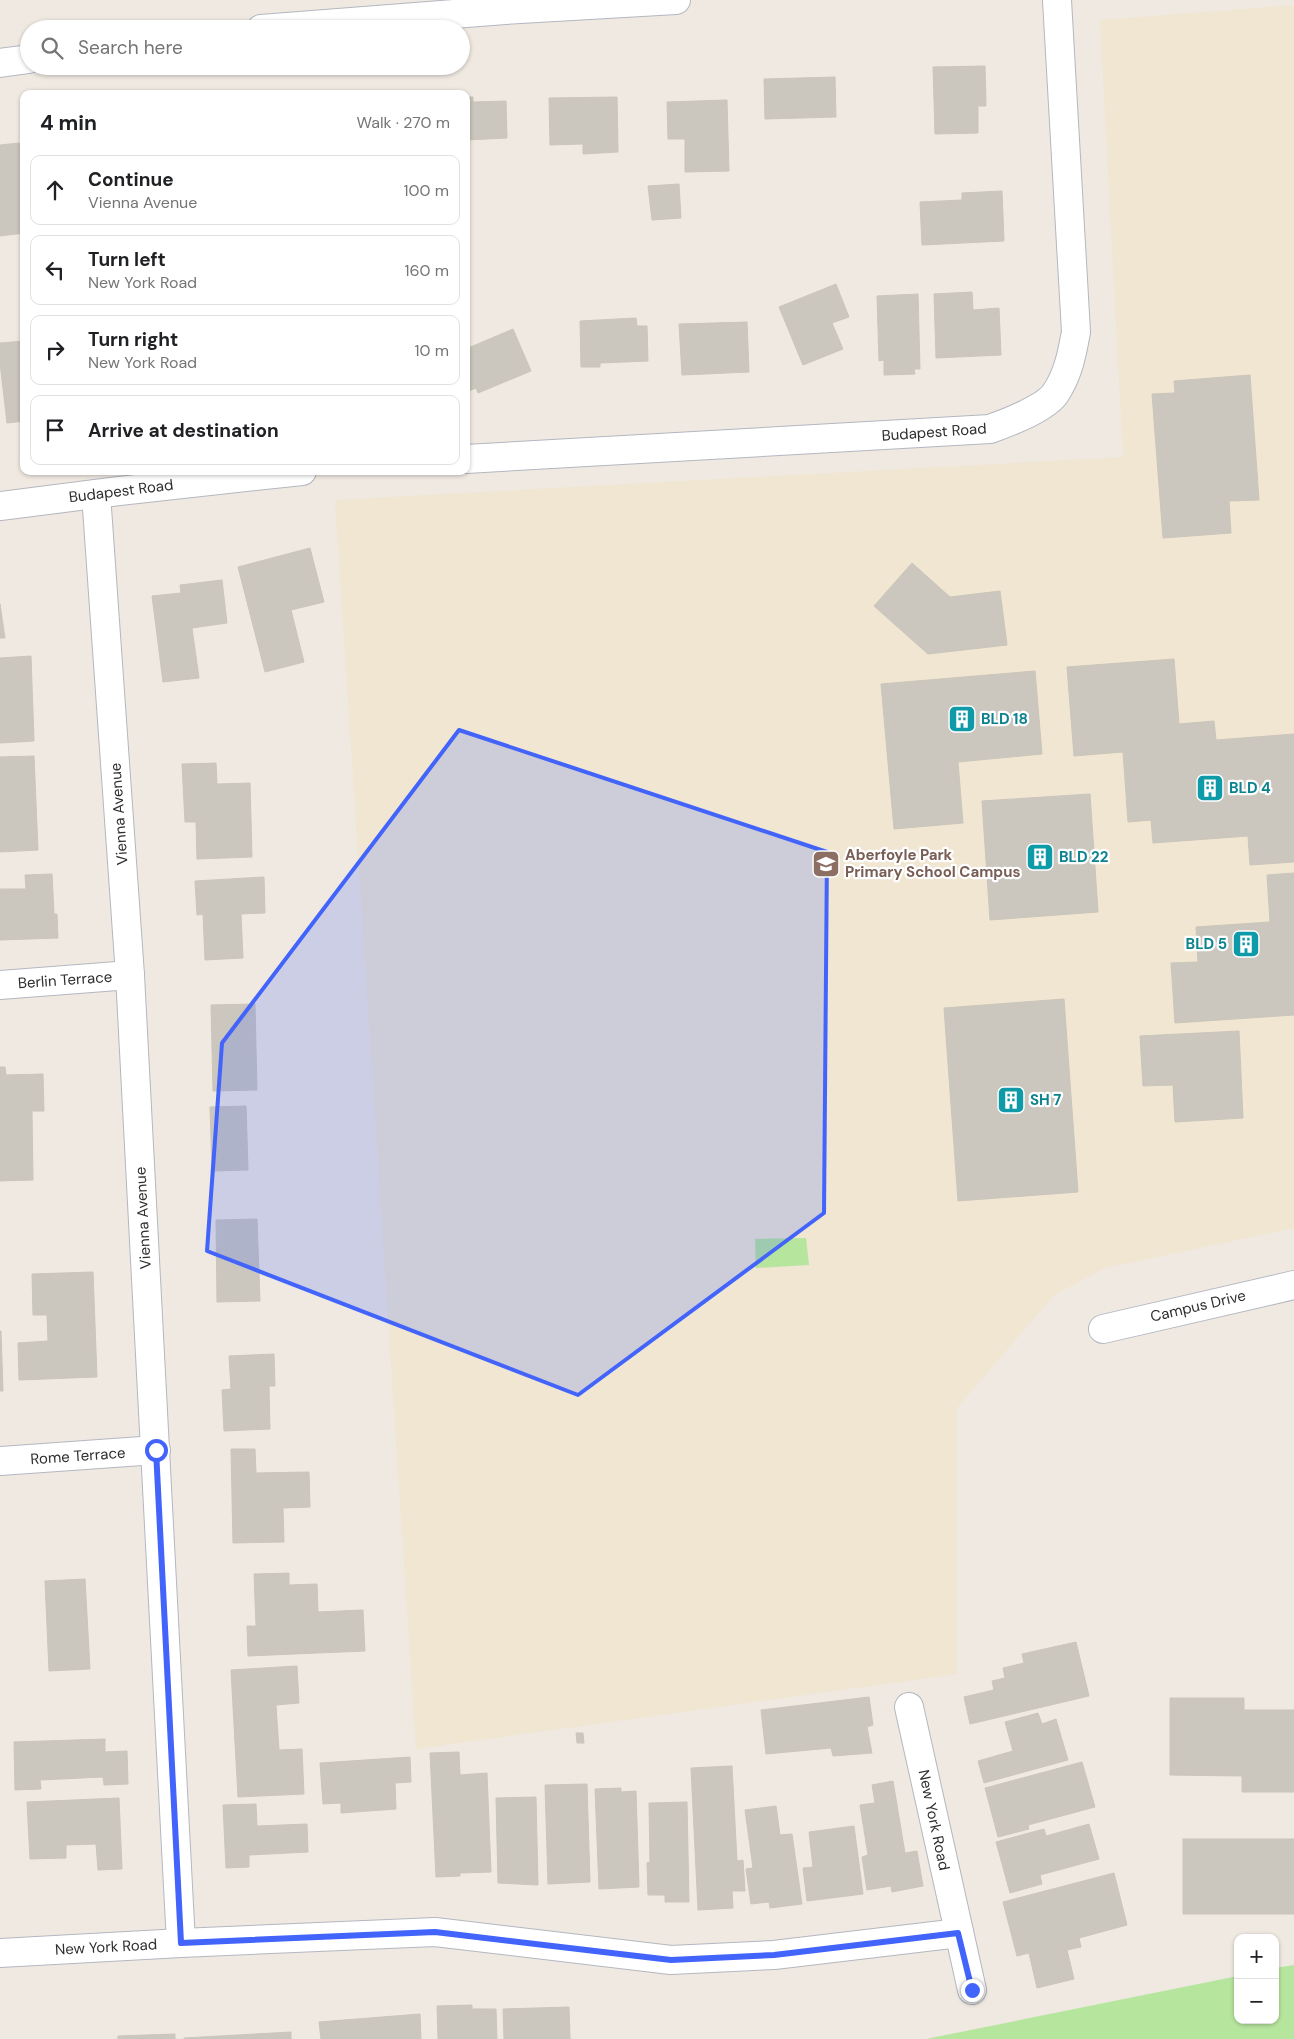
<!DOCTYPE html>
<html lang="en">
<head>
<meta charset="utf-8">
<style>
	:root { --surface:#fff; --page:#f6f6f6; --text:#202124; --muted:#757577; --line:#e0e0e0 }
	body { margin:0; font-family:"DM Sans",sans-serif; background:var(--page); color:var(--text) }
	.controls { position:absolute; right:15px; bottom:15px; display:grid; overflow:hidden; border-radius:10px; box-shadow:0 1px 4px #0004 }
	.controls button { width:45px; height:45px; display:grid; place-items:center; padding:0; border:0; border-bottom:1px solid var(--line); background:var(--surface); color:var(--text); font:25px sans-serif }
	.stop { position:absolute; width:15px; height:15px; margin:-11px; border:4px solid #4264fb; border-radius:50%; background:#fff }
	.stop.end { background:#4264fb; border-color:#fff; box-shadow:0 1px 5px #0008 }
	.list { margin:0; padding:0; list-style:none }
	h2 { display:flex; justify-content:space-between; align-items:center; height:65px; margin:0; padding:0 20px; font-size:21px }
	h2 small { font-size:16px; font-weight:400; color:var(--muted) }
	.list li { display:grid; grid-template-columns:32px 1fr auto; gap:15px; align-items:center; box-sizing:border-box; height:70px; margin:0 10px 10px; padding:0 10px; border:1px solid var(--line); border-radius:10px }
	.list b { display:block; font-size:19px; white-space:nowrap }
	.list p { margin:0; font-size:16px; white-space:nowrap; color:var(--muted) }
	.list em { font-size:16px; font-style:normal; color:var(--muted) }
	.icon { flex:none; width:28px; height:28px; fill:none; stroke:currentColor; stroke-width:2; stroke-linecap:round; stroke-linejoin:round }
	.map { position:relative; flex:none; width:1294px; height:2039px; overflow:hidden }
	.search { position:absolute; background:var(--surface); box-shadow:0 1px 4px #0004; left:20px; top:20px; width:450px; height:55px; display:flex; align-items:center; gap:12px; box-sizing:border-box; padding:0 18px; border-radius:28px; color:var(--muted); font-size:19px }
	.panel { position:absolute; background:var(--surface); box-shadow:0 1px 4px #0004; left:20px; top:90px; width:450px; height:385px; border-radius:10px }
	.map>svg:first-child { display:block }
	.education { fill:#f0e6d1 }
	.green { fill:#b6e59e }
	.building { fill:#cbc7bf; stroke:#cbc5ba }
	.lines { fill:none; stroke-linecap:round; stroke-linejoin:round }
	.street-casing { stroke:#b4b7c1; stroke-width:30 }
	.street { stroke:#fff; stroke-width:28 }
	.route { stroke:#4264fb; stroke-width:6 }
	.marked { fill:#4264fb; fill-opacity:0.2; stroke:#4264fb; stroke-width:4; stroke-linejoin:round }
	.labels { text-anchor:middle; stroke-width:4.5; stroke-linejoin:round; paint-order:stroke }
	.street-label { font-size:15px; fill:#2e2e2e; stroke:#fff }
	.culture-label { font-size:15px; font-weight:bold; fill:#0d838f; stroke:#fff; text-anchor:start }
	.education-label { font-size:15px; font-weight:bold; fill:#785e54; stroke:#fff; text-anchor:start }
</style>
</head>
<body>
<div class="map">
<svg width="1294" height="2039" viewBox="0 0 1294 2039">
	<rect width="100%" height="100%" fill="#efe9e1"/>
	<path class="education" d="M1294,5v1223l-189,40 -51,27 -97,113v266l-541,75 -81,-1249 788,-43 -23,-437z"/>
	<g class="green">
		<path d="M806,1238l3,27 -53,3 -1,-29z"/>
		<path d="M1294,1965v74h-368l312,-63v44h37v-52z"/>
	</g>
	<g class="building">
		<path d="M985,66l1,40h-8v27l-43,1 -2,-67z"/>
		<path d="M835,77l1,40 -71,2 -1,-40z"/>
		<path d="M466,97h7v5l33,-1 1,37 -41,2z"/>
		<path d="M617,97l1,55 -35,2v-10l-33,1 -1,-47z"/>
		<path d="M727,100l2,71 -44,1v-33h-17l-1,-37z"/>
		<path d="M19,143l5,28v62l-24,3v-91z"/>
		<path d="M679,184l2,34 -29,2 -4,-34z"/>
		<path d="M1002,191l2,50 -82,4 -2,-43 42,-2v-7z"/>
		<path d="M836,284l13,33 -17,6 11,26 -40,16 -24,-58z"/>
		<path d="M972,292l1,18 26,-2 2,47 -65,3 -2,-64z"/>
		<path d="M918,294l2,75h-6l1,5 -31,1v-15l-5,1 -2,-65z"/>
		<path d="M636,318l1,8h10l1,35 -48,2v4h-19l-1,-46z"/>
		<path d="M747,322l2,50 -67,3 -3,-51z"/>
		<path d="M513,329l18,42 -53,22 -2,-5 -10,4v-43z"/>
		<path d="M24,341v80l-17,2 -7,-60v-20z"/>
		<path d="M1250,375l9,125 -30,1 2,32 -68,5 -11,-144 23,-1 -1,-12z"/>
		<path d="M310,548l14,54 -33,8 13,52 -39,10 -27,-105z"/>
		<path d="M912,563l38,34 50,-6 7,54 -79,9 -54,-48z"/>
		<path d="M222,580l5,43 -35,5 7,50 -36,4 -11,-86 29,-3 -1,-8z"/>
		<path d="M0,604l5,34h-5z"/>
		<path d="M31,656l3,85 -34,2v-85z"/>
		<path d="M1174,659l5,65 35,-3 2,19 78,-6v128l-44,3 -2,-29 -95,7 -2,-23 -23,2 -5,-70 -49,4 -7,-89z"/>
		<path d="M1035,671l7,83 -84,8 5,61 -69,6 -13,-145z"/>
		<path d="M34,756l4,94 -38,2v-95z"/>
		<path d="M216,763l1,21 33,-1 2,74 -55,2 -1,-37h-11l-3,-58z"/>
		<path d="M1090,794l8,118 -108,8 -8,-119z"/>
		<path d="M1294,873v142l-119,8 -4,-60 27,-1 -2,-35 74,-5 -3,-47z"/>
		<path d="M52,874l2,40h3l1,24 -58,2v-51h26l-1,-14z"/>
		<path d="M264,877l1,36 -24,1 2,44 -38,2 -2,-46 -6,1 -2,-34z"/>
		<path d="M1064,999l14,193 -120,9 -14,-193z"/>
		<path d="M255,1004l2,86 -44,1 -2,-86z"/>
		<path d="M1239,1031l4,87 -68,4 -2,-37 -30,1 -3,-50z"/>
		<path d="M0,1067h5l1,8 37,-1 1,37h-12l1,69 -33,1z"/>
		<path d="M246,1106l2,64 -36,1 -2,-64z"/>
		<path d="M257,1219l3,82 -43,1 -1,-82z"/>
		<path d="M93,1272l4,105 -78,3 -1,-37 30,-2 -1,-26h-14l-1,-41z"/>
		<path d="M1,1331l2,60h-3v-60z"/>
		<path d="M274,1354l1,32h-6l1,43 -46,2 -2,-41 9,-1 -2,-33z"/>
		<path d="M231,1449h24l1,24 53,-1 1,35 -27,1 1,34 -51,1z"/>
		<path d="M289,1573v12l28,-1 1,28 45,-2 2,41 -117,5 -1,-30h9l-2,-52z"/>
		<path d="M85,1579l5,90 -41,2 -4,-90z"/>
		<path d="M1076,1642l13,54 -119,28 -6,-27 30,-7 -2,-9 13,-3 -2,-10 21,-5 -2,-9z"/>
		<path d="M297,1666l2,37 -23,2 3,45 23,-1 2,45 -66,3 -7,-127z"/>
		<path d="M869,1697l4,28 -6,2 5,26 -39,3 -2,-8 -65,6 -5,-44z"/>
		<path d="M1170,1698h74v12h50v82h-52v-16l-72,-1z"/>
		<path d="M1038,1713l4,11 14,-5 12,41 -84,23 -6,-22 35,-10 -8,-29z"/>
		<path d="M576,1733h7l1,10h-7z"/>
		<path d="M105,1739v13l22,-1 1,33 -24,1 -1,-8 -63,3 1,9 -26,1 -1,-48z"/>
		<path d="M459,1752l1,23 27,-2 4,99 -31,1v3l-24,1 -6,-124z"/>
		<path d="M410,1757l1,25 -16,1 1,26 -55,4v-10l-18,1 -3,-41z"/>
		<path d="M1082,1762l13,45 -67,18 1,4 -31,8 -13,-49z"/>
		<path d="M732,1766l5,95 6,-1 2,31h-13l1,17 -35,2 -7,-142z"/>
		<path d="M893,1781l12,72 12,-2 6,35 -31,6 -1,-6 -24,4 -5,-33 6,-2 -8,-50 15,-2 -3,-18z"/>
		<path d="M587,1784l3,98 -42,2 -3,-99z"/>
		<path d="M621,1788v4l15,-1 3,96 -40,2 -4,-100z"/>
		<path d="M536,1797l2,88 -40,-2 -2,-85z"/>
		<path d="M119,1798l3,71 -24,1 -2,-26 -30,1v13l-36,1 -3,-57z"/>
		<path d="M687,1802l2,100h-24v-7h-17l-1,-32 3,-1 -1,-59z"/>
		<path d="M256,1804l1,22 50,-2 1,28 -59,3v12l-23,1 -3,-63z"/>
		<path d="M776,1806l4,29 12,-1 10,70 -32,4 -1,-6 -18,2 -5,-35 7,-1 -8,-58z"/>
		<path d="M1089,1824l10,35 -59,16 2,9 -32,9 -14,-51 48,-13 2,7z"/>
		<path d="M854,1826l9,68 -56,7 -4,-33 10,-1 -4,-35z"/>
		<rect x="1183" y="1839" width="111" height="75"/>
		<path d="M1114,1873l13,52 -48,13 2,9 -14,3 7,29 -37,9 -8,-35 -12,3 -14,-54z"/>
		<path d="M472,2005v4h24l1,30h-59l-1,-33z"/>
		<path d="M569,2007l1,32h-66l-1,-30z"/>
		<path d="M420,2014l1,25h-100l-2,-17z"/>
		<path d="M291,2032v7h-107v-1z"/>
		<path d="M175,2034v5h-57v-3z"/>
	</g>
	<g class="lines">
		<g class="street-casing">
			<g id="street">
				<path d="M261,29l244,-19 171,-10"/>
				<path d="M0,63l29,-4"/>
				<path d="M466,459l524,-30c17,-6 55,-21 65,-35 13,-19 17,-40 21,-62l-19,-332"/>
				<path d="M96,494l34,481 51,968"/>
				<path d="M0,506l119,-15 183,-20"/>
				<path d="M0,985l130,-10"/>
				<path d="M1103,1329l191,-44"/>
				<path d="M0,1461l156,-11"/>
				<path d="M909,1707l63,283"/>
				<path d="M0,1953l181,-10 254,-11 236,28 103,-5 185,-22"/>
			</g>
		</g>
		<use href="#street" class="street"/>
	</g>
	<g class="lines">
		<path class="route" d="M156,1450l25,493 254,-11 236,28 103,-5 184,-22 14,57"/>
	</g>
	<path class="marked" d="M459,730l368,122 -3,361 -246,182 -371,-144 15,-208z"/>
	<defs>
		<g id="building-square" transform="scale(1.4375)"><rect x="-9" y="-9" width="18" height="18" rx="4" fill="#0f9aa8" stroke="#fff"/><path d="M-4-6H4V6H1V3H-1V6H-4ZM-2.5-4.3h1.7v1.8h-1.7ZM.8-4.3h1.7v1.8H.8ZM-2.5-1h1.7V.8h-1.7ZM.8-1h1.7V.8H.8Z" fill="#fff"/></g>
		<g id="school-square" transform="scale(1.4375)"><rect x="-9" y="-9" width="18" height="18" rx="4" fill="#8d6e63" stroke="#fff"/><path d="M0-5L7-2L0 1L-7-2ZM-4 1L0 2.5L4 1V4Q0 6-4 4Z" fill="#fff"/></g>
	</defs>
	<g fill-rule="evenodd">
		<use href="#building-square" x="962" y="719"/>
		<use href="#building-square" x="1210" y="788"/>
		<use href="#building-square" x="1040" y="857"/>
		<use href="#school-square" x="826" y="864"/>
		<use href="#building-square" x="1246" y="944"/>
		<use href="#building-square" x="1011" y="1100"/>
	</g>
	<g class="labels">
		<g class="street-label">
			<text transform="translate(934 432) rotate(-4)" y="5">Budapest Road</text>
			<text transform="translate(121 491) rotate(-7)" y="5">Budapest Road</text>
			<text transform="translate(119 814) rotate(-94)" y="5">Vienna Avenue</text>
			<text transform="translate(65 980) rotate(-4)" y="5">Berlin Terrace</text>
			<text transform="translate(143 1218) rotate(-93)" y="5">Vienna Avenue</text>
			<text transform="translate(1198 1306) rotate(-13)" y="5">Campus Drive</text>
			<text transform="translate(78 1456) rotate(-4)" y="5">Rome Terrace</text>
			<text transform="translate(934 1820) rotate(78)" y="5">New York Road</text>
			<text transform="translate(106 1947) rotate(-3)" y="5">New York Road</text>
		</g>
		<g class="culture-label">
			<text x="981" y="724">BLD 18</text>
			<text x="1229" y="793">BLD 4</text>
			<text x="1059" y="862">BLD 22</text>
			<text x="1227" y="949" text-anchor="end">BLD 5</text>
			<text x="1030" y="1105">SH 7</text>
		</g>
		<g class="education-label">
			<text x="845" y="860">Aberfoyle Park<tspan x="845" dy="17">Primary School Campus</tspan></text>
		</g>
	</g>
</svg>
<div class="controls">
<button>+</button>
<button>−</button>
</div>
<div class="stop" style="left:156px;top:1450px"></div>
<div class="stop end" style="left:972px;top:1990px"></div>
<div class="search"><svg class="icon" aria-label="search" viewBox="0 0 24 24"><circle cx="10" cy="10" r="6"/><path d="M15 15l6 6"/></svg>Search here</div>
<section class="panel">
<h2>4 min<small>Walk · 270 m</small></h2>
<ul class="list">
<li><svg class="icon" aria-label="ahead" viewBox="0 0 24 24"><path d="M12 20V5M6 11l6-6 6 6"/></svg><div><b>Continue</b><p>Vienna Avenue</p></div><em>100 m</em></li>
<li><svg class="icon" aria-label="left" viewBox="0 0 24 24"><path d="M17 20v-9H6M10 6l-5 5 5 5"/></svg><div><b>Turn left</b><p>New York Road</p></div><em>160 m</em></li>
<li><svg class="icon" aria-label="right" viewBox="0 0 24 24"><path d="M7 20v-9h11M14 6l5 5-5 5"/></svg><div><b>Turn right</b><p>New York Road</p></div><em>10 m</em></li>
<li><svg class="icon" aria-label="arrive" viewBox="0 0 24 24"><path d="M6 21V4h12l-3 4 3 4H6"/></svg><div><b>Arrive at destination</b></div></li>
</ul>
</section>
</div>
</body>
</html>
